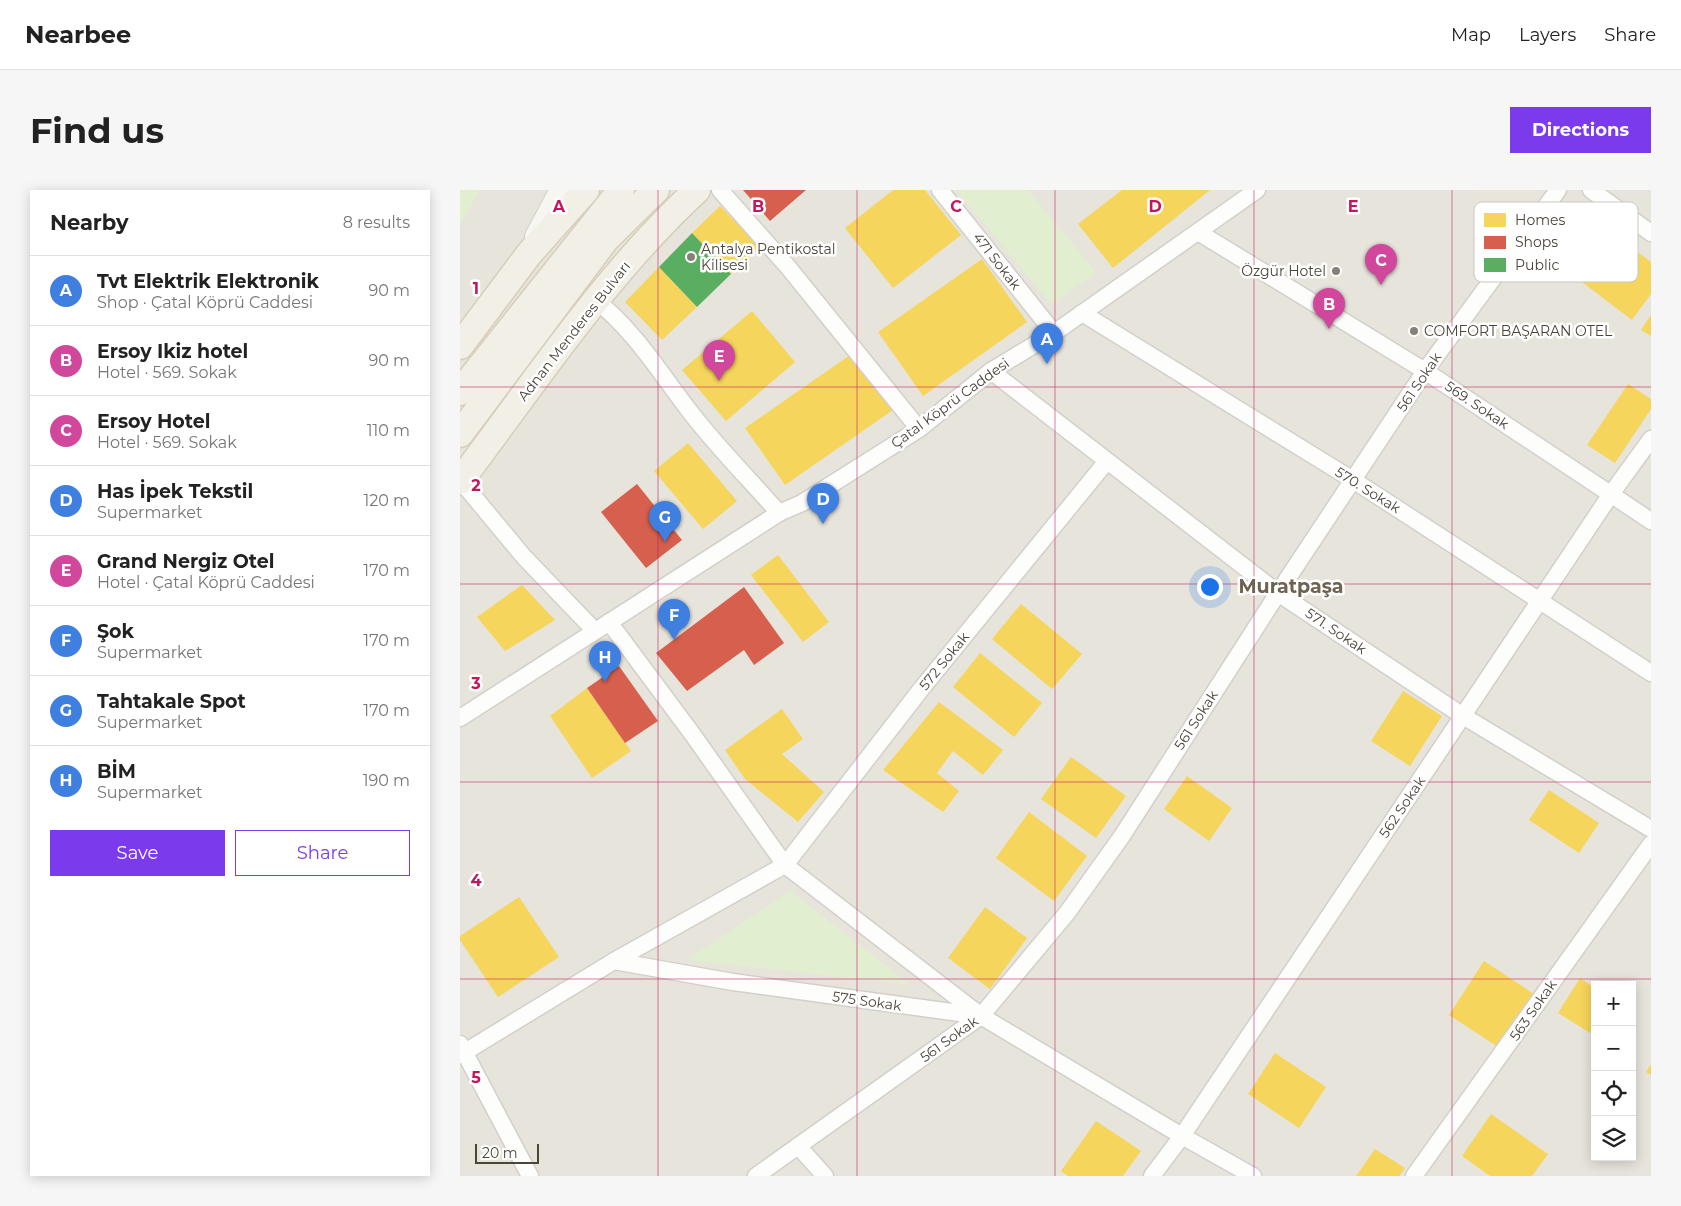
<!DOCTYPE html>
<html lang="en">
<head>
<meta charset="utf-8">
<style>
	:root { --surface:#fff; --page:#f6f6f6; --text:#222; --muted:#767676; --line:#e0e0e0; --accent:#7c3aed }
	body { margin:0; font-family:Montserrat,sans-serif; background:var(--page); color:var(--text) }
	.controls { position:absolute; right:15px; bottom:15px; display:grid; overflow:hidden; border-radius:0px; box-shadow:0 2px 12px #0003 }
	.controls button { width:45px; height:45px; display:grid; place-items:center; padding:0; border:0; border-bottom:1px solid var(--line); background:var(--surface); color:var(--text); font:25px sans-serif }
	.scale { position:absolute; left:15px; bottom:12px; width:64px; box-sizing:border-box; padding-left:5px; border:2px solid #4b4439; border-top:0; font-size:14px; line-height:18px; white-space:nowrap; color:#4b4439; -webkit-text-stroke:4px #fff; paint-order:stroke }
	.you { position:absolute; left:749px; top:396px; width:18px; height:18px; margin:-12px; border:4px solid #fff; border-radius:50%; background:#1a73e8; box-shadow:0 0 0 8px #1a73e833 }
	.badge { display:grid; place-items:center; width:32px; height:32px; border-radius:50%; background:var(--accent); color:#fff; font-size:16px; font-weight:700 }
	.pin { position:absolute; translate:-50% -41px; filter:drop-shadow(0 1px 2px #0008) }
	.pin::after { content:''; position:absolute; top:26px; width:18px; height:15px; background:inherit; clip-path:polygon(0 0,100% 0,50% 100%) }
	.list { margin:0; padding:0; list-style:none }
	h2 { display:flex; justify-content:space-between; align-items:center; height:65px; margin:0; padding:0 20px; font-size:21px }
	h2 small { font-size:16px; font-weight:400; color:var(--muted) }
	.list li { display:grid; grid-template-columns:32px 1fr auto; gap:15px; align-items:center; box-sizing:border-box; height:70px; padding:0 20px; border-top:1px solid var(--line) }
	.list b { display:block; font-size:19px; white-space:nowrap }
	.list p { margin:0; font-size:16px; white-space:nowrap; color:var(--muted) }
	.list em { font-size:16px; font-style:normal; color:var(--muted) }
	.actions { display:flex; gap:10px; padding:15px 20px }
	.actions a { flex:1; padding:11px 0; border:1px solid var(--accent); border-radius:0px; text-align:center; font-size:18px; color:var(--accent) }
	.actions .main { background:var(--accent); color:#fff }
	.icon { flex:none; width:28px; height:28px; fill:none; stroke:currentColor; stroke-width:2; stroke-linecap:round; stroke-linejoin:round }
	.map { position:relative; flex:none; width:1191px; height:986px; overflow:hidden; border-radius:0px }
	header { display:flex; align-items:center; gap:30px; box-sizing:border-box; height:70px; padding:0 25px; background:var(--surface); border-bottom:1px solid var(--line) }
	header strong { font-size:24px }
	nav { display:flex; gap:28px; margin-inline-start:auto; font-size:18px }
	.intro { display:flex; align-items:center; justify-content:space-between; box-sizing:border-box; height:120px; padding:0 30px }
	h1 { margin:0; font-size:35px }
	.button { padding:12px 22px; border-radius:0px; background:var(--accent); color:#fff; font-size:18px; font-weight:700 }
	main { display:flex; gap:30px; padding:0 30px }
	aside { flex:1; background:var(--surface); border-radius:0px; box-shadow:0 2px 12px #0003 }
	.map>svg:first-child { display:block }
	.residential { fill:#e7e4dc; fill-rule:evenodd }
	.education { fill:#eae5da }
	.green { fill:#e1eecf }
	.homes { fill:#f6d55c }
	.shops { fill:#d6604d }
	.public { fill:#5aae61 }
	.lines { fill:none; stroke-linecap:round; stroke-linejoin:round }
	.minor-casing { stroke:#d2d0cb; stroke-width:19 }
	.secondary-casing { stroke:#d3cfc5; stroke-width:26 }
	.primary-casing { stroke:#d6cebb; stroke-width:29 }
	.minor { stroke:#fdfdfc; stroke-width:16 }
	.secondary { stroke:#f7f6f1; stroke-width:24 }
	.primary { stroke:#f2efe6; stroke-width:26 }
	.grid { fill:none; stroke:#c2185b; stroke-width:1; stroke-opacity:0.55 }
	.poi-dot { fill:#868178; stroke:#fff; stroke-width:2 }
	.labels { text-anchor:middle; stroke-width:5; stroke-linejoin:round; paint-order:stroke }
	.poi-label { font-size:14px; fill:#4b4439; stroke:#fff; text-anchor:start }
	.street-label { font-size:14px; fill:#4b4439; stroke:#fff }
	.district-label { font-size:19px; font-weight:bold; fill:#6e6250; stroke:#fff }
	.key { fill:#fff; stroke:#c9c7c4; stroke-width:1 }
	.key-label { font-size:14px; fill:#4b4439 }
	.grid-label { font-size:16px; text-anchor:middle; font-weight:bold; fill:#c2185b; stroke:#fff; stroke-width:5; stroke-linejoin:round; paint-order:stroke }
</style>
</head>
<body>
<header>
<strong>Nearbee</strong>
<nav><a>Map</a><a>Layers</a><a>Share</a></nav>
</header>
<div class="intro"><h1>Find us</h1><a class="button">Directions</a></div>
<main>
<aside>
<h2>Nearby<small>8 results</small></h2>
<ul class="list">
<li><span class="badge" style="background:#3f7fe0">A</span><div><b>Tvt Elektrik Elektronik</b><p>Shop · Çatal Köprü Caddesi</p></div><em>90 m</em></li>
<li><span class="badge" style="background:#d1479c">B</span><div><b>Ersoy Ikiz hotel</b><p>Hotel · 569. Sokak</p></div><em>90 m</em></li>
<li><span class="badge" style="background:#d1479c">C</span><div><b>Ersoy Hotel</b><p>Hotel · 569. Sokak</p></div><em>110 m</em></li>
<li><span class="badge" style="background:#3f7fe0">D</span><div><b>Has İpek Tekstil</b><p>Supermarket</p></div><em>120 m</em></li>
<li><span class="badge" style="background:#d1479c">E</span><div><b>Grand Nergiz Otel</b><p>Hotel · Çatal Köprü Caddesi</p></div><em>170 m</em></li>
<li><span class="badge" style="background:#3f7fe0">F</span><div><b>Şok</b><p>Supermarket</p></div><em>170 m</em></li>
<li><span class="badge" style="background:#3f7fe0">G</span><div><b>Tahtakale Spot</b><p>Supermarket</p></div><em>170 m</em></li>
<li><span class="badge" style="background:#3f7fe0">H</span><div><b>BİM</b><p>Supermarket</p></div><em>190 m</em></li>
</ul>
<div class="actions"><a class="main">Save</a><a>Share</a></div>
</aside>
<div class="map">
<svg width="1191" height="986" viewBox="0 0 1191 986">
	<rect width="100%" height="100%" fill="#f4f2ee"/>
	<path class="residential" d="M0,0h1191v986h-1191zM1135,795h37v172h-37z"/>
	<path class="education" d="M1014,0h64l-20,30z"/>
	<g class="green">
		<path d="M0,0h20l-20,35z"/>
		<path d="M496,0h72l68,82 -44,33z"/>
		<path d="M330,701l121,94 -224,-25z"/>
	</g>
	<g class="homes">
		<path d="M433,0h32l36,45 -68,53 -48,-60z"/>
		<path d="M662,0h88l-97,78 -35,-44z"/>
		<path d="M260,16l40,40 -29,28 -39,-41z"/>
		<path d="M1156,46l35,26v32l-19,26 -50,-38z"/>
		<path d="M522,69l45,63 -104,74 -45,-64z"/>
		<path d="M199,77l38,40 -35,33 -37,-38z"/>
		<path d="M292,121l43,51 -69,59 -44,-51z"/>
		<path d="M1191,125v21l-10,-6z"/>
		<path d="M393,163l40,57 -108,75 -40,-57z"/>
		<path d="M1168,194l23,15v10l-36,54 -28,-18z"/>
		<path d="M228,253l49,58 -34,28 -49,-58z"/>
		<path d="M318,365l51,67 -26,20 -52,-67z"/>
		<path d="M62,395l33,35 -50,31 -28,-34z"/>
		<path d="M561,414l61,50 -30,35 -60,-50z"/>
		<path d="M520,463l62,50 -28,34 -61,-50z"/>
		<path d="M127,498l44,63 -39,27 -42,-62z"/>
		<path d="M943,501l39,25 -32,50 -39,-25z"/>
		<path d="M479,512l64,48 -20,25 -30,-24 -16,22 22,18 -16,21 -60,-42z"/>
		<path d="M322,519l21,30 -21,15 42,38 -26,30 -53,-43 -20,-29z"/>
		<path d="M611,567l55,39 -30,42 -55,-39z"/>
		<path d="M727,586l45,32 -23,33 -45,-32z"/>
		<path d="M1089,600l50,33 -20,30 -50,-33z"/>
		<path d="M569,622l58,44 -33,45 -58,-43z"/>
		<path d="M59,707l40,60 -61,40 -38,-57v-4z"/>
		<path d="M525,717l42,31 -37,51 -42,-31z"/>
		<path d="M1024,771l50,33 -36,53 -49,-32z"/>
		<path d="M1120,788l15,10v48l-37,-23z"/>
		<path d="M815,863l51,34 -27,41 -51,-34z"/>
		<path d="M1191,874v11l-5,-3z"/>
		<path d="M1031,924l57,40 -16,22h-42l-28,-20z"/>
		<path d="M636,931l45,30 -18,25h-55l-7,-5z"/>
		<path d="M915,959l30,19 -6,8h-43z"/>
	</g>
	<g class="shops">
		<path d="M283,0h63l-36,31z"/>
		<path d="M177,294l45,56 -36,28 -45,-56z"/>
		<path d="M284,397l40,56 -30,22 -10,-15 -57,41 -31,-38z"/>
		<path d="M159,476l39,55 -33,22 -38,-55z"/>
	</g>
	<path class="public" d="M232,43l39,41 -34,33 -38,-40z"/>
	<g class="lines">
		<g class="minor-casing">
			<g id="minor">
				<path d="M260,0l68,77 131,162"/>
				<path d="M480,0l114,143"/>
				<path d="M1131,0l60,43"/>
				<path d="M738,42l227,139 226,150"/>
				<path d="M135,110c37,27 68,77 96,113 27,35 59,67 88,100"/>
				<path d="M622,123l271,167 298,193"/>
				<path d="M531,181l287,222 185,123 188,113"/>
				<path d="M0,290l64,77 71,74"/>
				<path d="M149,432l84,113 92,130 -171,96"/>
				<path d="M0,528l319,-205 23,-10 117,-74 72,-58 63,-38 203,-143"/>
				<path d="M520,825l-195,-150 137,-177 185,-227"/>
				<path d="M0,854l70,132"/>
				<path d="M0,865l154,-94 119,21 248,34 201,120 71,40"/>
				<path d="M338,956l27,30"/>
				<path d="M296,986l225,-160 86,-103 55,-77 156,-243 147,-222 133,-181"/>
				<path d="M692,986l30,-40 429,-642 40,-55"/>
				<path d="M954,986l237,-332"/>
			</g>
		</g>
		<g class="secondary-casing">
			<path id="secondary" d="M77,47l25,-47"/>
		</g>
		<g class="primary-casing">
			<g id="primary">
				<path d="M0,156l69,-92 57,-64"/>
				<path d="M0,202l161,-202"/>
				<path d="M0,244l146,-195 50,-49"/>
				<path d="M0,291c76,-100 145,-206 237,-291"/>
			</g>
		</g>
		<use href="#minor" class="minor"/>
		<use href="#secondary" class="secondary"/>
		<use href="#primary" class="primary"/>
	</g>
	<path class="grid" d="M198,0v986M397,0v986M595,0v986M794,0v986M992,0v986M0,197h1191M0,394h1191M0,592h1191M0,789h1191"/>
	<g class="poi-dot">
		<circle cx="231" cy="67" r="5"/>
		<circle cx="876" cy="81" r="5"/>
		<circle cx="954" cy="141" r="5"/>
	</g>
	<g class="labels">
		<g class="poi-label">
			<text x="241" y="64">Antalya Pentikostal<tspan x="241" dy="16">Kilisesi</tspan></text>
			<text x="866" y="86" text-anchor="end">Özgür Hotel</text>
			<text x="964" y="146">COMFORT BAŞARAN OTEL</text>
		</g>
		<g class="street-label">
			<text transform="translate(537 71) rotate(52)" y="5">471 Sokak</text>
			<text transform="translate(114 141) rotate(-52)" y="5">Adnan Menderes Bulvarı</text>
			<text transform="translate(959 192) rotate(-56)" y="5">561 Sokak</text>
			<text transform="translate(490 213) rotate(-36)" y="5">Çatal Köprü Caddesi</text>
			<text transform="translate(1017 215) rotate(34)" y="5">569. Sokak</text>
			<text transform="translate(908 300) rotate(32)" y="5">570. Sokak</text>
			<text transform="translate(876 441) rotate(34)" y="5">571. Sokak</text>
			<text transform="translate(484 471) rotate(-51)" y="5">572 Sokak</text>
			<text transform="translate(736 530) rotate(-57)" y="5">561 Sokak</text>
			<text transform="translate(942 617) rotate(-56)" y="5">562 Sokak</text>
			<text transform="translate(407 811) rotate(8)" y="5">575 Sokak</text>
			<text transform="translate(1073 820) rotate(-55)" y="5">563 Sokak</text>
			<text transform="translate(489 849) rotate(-36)" y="5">561 Sokak</text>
		</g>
		<g class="district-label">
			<text x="831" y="403">Muratpaşa</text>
		</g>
	</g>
	<rect x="1014" y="12" width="164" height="80" rx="8" class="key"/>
	<rect x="1024" y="23" width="22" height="14" fill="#f6d55c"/>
	<rect x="1024" y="46" width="22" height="13" fill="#d6604d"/>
	<rect x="1024" y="68" width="22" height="14" fill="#5aae61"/>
	<g class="key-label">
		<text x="1055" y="35">Homes</text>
		<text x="1055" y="57">Shops</text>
		<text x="1055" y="80">Public</text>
	</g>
	<g class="grid-label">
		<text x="99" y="22">A</text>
		<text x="298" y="22">B</text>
		<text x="496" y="22">C</text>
		<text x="695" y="22">D</text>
		<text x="893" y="22">E</text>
		<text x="16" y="104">1</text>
		<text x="16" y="301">2</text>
		<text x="16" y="499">3</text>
		<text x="16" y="696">4</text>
		<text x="16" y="893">5</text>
	</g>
</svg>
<div class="controls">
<button>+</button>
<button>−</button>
<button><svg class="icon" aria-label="locate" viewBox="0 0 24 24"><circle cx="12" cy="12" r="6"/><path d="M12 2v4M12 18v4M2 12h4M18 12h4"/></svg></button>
<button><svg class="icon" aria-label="layers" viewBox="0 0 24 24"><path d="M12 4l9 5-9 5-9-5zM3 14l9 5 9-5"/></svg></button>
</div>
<div class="scale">20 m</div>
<div class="you"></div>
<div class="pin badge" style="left:587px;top:174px;background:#3f7fe0">A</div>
<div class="pin badge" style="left:869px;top:139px;background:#d1479c">B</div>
<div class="pin badge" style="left:921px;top:95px;background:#d1479c">C</div>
<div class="pin badge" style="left:363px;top:334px;background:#3f7fe0">D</div>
<div class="pin badge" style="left:259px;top:191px;background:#d1479c">E</div>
<div class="pin badge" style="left:214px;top:450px;background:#3f7fe0">F</div>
<div class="pin badge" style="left:205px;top:352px;background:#3f7fe0">G</div>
<div class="pin badge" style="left:145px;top:492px;background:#3f7fe0">H</div>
</div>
</main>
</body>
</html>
